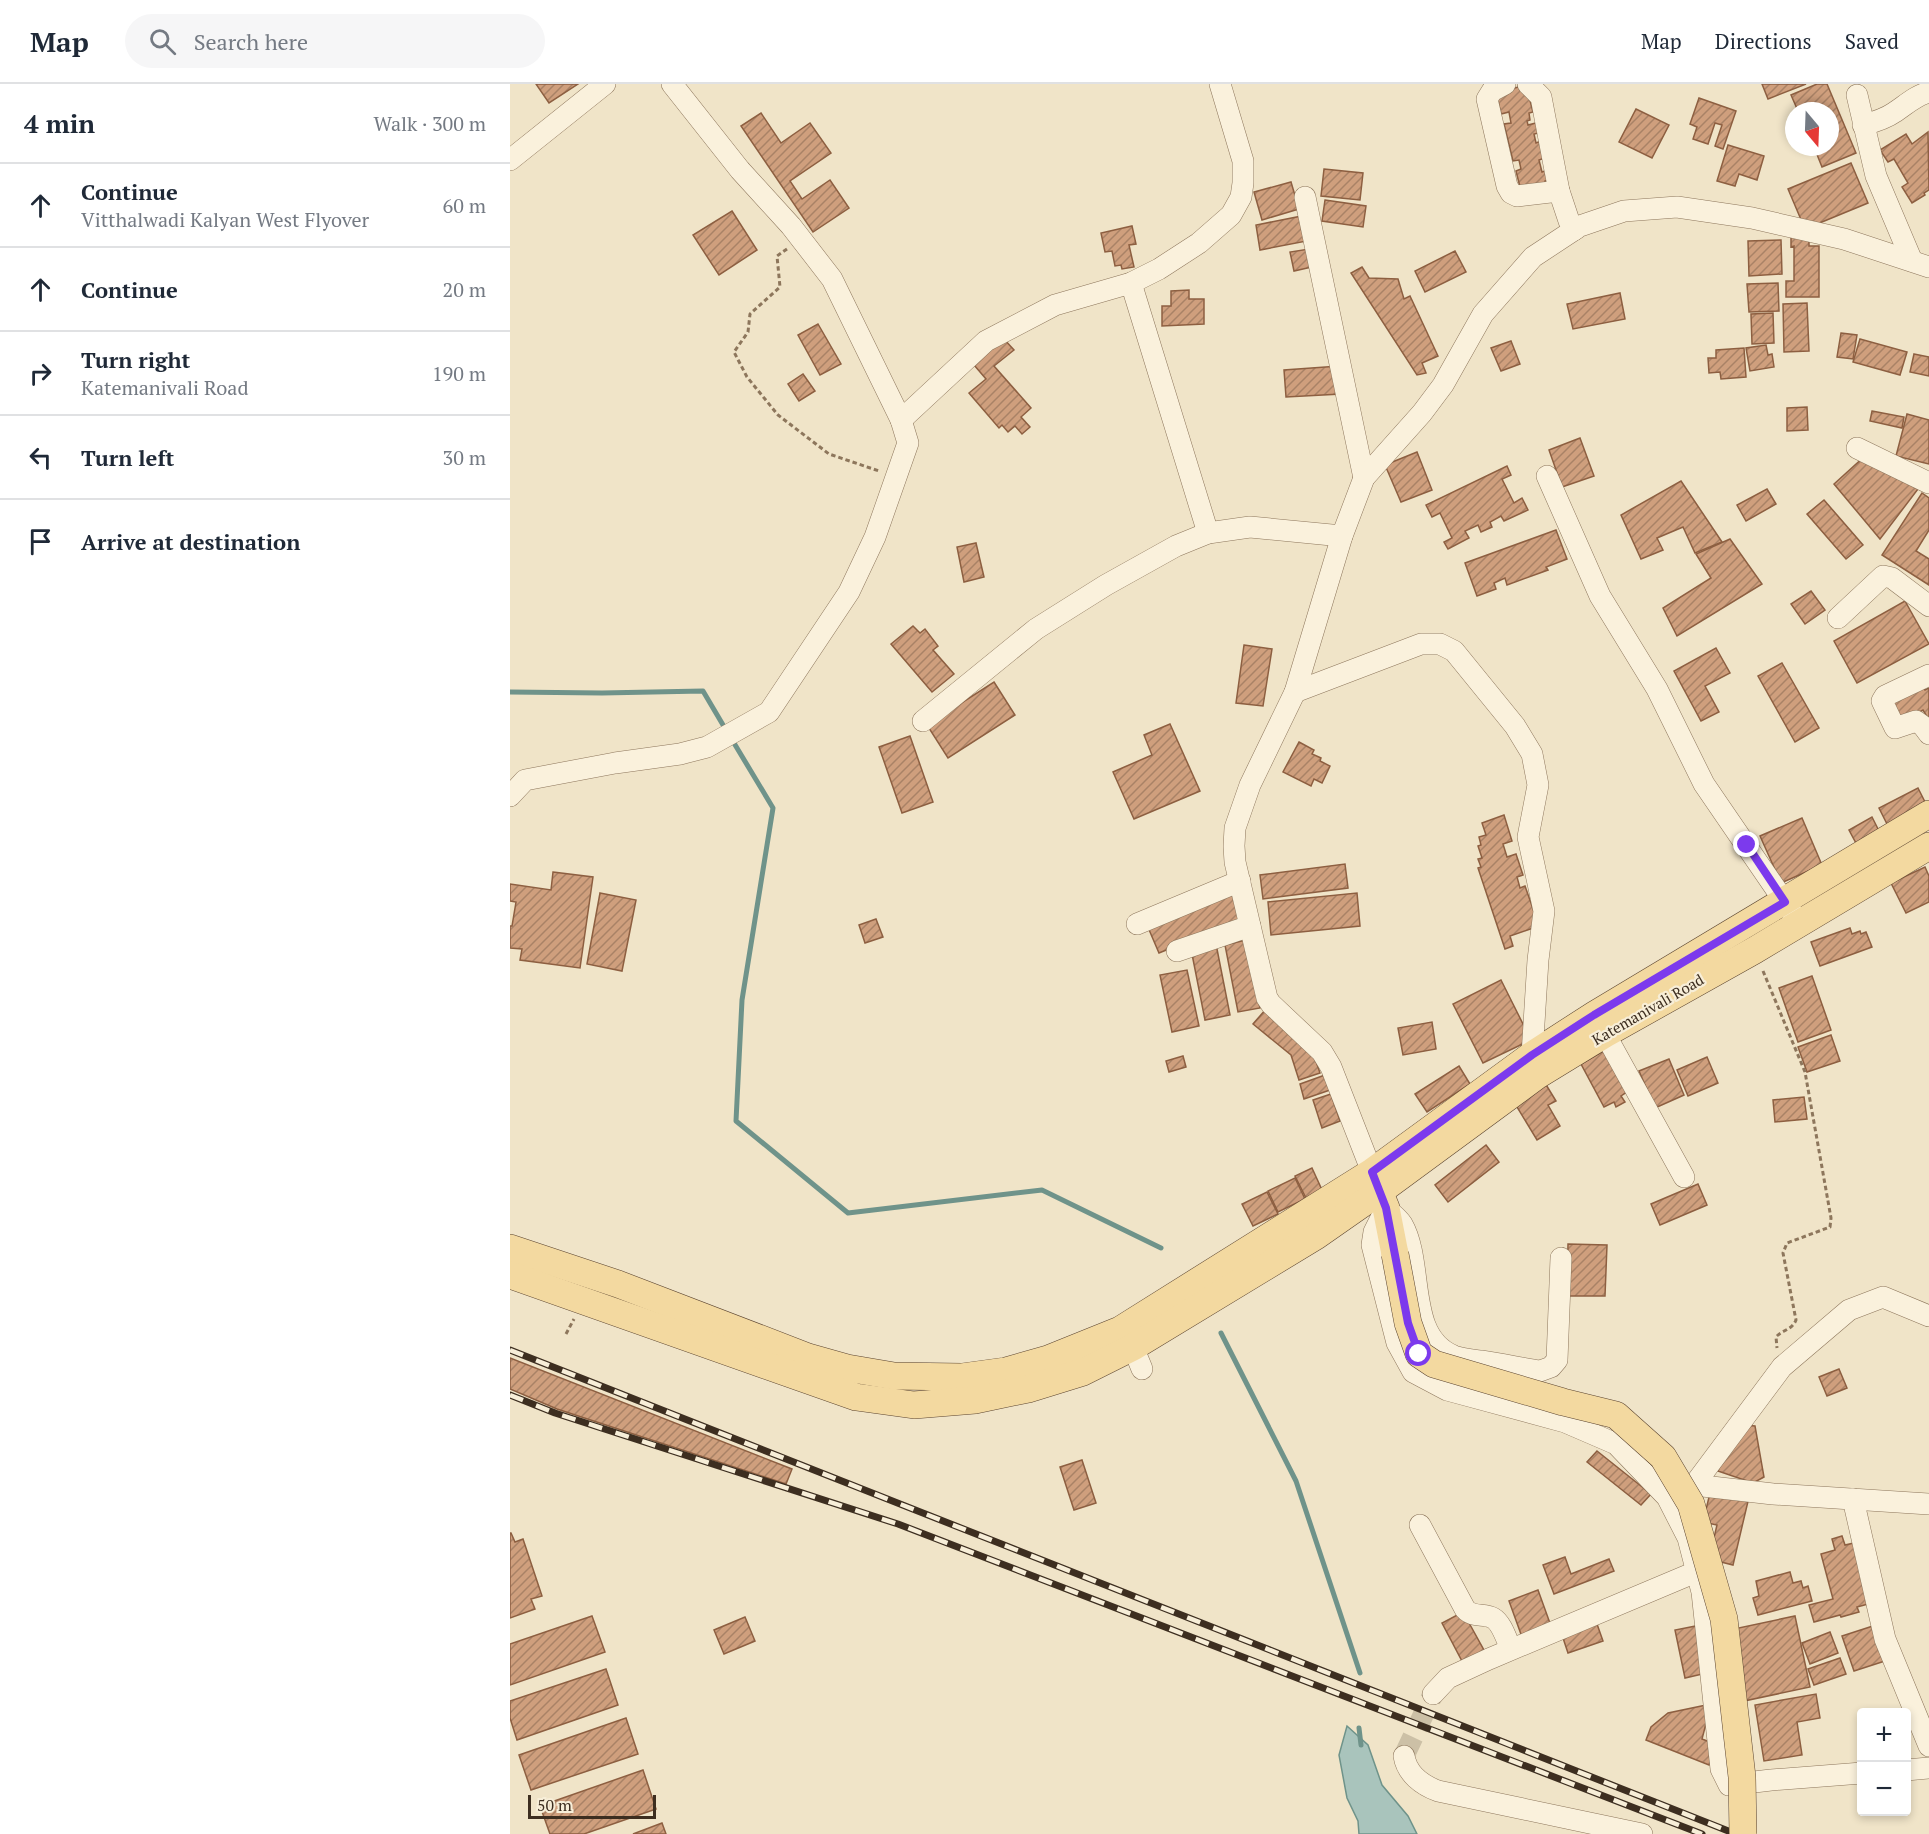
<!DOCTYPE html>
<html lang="en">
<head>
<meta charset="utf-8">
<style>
	:root { --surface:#fff; --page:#f6f6f7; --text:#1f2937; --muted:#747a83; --line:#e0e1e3 }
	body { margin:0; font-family:"PT Serif",serif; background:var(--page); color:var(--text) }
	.controls { position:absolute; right:18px; bottom:18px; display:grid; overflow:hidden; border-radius:6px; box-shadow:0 3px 9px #0003 }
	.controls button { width:54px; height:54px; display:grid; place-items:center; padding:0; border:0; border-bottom:2px solid var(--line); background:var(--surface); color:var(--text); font:30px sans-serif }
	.compass { position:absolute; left:1275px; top:18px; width:54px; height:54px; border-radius:50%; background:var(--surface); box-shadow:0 3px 9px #0003; rotate:161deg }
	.scale { position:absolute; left:18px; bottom:15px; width:128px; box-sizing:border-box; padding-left:6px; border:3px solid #3d2e20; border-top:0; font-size:16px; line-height:21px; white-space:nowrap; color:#3d2e20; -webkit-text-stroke:4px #f7eed8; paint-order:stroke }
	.stop { position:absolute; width:18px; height:18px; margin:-14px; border:4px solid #7c3aed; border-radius:50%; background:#fff }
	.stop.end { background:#7c3aed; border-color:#fff; box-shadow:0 2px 6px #0008 }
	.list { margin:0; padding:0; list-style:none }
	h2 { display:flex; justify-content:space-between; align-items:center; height:78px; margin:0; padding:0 24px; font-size:26px }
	h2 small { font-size:20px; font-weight:400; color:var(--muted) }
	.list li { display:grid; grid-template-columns:39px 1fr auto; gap:18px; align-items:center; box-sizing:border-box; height:84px; padding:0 24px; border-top:2px solid var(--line) }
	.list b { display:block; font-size:22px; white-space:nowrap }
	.list p { margin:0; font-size:20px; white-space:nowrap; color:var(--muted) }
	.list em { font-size:20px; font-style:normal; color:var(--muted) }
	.icon { flex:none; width:33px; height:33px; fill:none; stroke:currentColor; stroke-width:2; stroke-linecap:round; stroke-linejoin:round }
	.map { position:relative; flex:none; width:1419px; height:1750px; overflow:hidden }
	header { display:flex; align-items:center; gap:36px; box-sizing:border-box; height:84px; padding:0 30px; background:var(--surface); border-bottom:2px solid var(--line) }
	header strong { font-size:28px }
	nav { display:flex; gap:33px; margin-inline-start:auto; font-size:21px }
	.search { width:420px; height:54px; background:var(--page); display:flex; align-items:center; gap:15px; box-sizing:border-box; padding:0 21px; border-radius:33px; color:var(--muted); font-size:22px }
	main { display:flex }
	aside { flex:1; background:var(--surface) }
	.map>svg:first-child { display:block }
	.water { fill:#a9c4bc; stroke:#6f938a; stroke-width:1.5 }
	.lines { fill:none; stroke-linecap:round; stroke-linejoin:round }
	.stream { stroke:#6f938a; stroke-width:5 }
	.building { fill:url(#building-hatch); stroke:#8d5f41; stroke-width:1.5 }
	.minor-tunnel { stroke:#ccc0a6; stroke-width:21; stroke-dasharray:21 10; stroke-linecap:butt }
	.minor-casing { stroke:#8d765c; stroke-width:22 }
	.major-casing { stroke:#5b4430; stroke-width:28 }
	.path { stroke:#8d765c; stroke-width:3; stroke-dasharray:4.5 3; stroke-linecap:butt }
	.minor { stroke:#faf1dc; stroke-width:21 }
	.major { stroke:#f3d9a0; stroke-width:27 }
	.rail-casing { stroke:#3d2e20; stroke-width:7 }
	.rail { stroke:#f7eed8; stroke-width:4.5; stroke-dasharray:14; stroke-linecap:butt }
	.major-bridge-casing { stroke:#5b4430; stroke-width:28; stroke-linecap:butt }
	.major-bridge { stroke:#f3d9a0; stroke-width:27 }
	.route { stroke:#7c3aed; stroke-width:8 }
	.labels { text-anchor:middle; stroke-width:4.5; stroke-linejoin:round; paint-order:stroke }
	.street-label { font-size:15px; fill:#3d2e20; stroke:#f7eed8 }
</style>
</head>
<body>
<header>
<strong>Map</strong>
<div class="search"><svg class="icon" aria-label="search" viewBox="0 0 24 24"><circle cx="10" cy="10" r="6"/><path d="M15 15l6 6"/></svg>Search here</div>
<nav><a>Map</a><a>Directions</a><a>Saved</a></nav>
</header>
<main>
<aside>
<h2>4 min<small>Walk · 300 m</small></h2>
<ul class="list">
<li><svg class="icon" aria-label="ahead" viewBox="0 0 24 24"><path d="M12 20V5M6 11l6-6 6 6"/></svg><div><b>Continue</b><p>Vitthalwadi Kalyan West Flyover</p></div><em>60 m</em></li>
<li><svg class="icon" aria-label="ahead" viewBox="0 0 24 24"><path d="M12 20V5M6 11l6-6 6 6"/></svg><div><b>Continue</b></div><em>20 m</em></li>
<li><svg class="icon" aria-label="right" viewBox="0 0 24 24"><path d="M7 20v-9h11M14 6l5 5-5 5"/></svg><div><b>Turn right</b><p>Katemanivali Road</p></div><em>190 m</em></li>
<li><svg class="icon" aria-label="left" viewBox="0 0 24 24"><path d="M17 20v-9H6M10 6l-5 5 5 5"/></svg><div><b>Turn left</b></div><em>30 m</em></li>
<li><svg class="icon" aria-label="arrive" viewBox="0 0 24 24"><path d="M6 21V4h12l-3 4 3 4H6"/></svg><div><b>Arrive at destination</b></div></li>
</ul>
</aside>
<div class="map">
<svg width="1419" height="1750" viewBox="0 0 1419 1750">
	<defs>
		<pattern id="building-hatch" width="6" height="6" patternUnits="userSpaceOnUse" patternTransform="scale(1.5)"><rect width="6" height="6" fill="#cf9f7d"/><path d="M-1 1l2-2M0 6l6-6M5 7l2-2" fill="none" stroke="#a98266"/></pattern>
	</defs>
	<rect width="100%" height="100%" fill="#f0e4c8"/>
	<path class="water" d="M837,1642l21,19 14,40 26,31 9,18h-58l-1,-13 -11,-23 -8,-43z"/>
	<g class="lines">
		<g class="stream">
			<path d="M0,608l92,1 101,-2 23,39"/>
			<path d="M221,654l42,70 -31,192 -6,121 112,92 194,-23 119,58"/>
			<path d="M711,1249l75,148 64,192"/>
			<path d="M849,1644l2,17"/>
		</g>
	</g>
	<g class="building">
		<path d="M26,0h42l-29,19z"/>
		<path d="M1252,0h44l-38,15z"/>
		<path d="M1307,0h10l29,69 -34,14 -8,-20h16v-36h-32l-7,-16z"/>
		<path d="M1016,1l7,27 -4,1 1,7 -3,1 1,4 8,-2 3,10 -5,1 2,9 5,-2 4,17 -6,2 3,12 6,-2 3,9 -6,2 1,5 -26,1 -4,-16 5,-2 -2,-9 -6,1 -9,-37 7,-1 -2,-11 -8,2 -5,-21z"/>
		<path d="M1189,14l37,13 -13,38 -8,-3 7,-21 -7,-2 -7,21 -15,-5 4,-12 -7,-3z"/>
		<path d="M1126,25l33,16 -17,33 -33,-16z"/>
		<path d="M251,29l20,30 29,-20 21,30 -41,28 12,18 28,-19 19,28 -36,24 -72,-106z"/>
		<path d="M1418,48l1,58 -5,3 1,2 -13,8 -10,-16 6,-4 -14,-24 -6,3 -8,-12 26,-16 6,10z"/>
		<path d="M1218,61l36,11 -7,24 -18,-6 -4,12 -18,-5z"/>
		<path d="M1341,79l17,40 -63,26 -17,-40z"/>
		<path d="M814,85l39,4 -3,27 -39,-4z"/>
		<path d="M781,98l8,27 -37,11 -8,-28z"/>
		<path d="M815,116l41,6 -3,21 -41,-6z"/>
		<path d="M222,127l25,39 -38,25 -26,-40z"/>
		<path d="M797,131l5,25 -52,10 -4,-25z"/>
		<path d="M622,142l4,18 -7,1 5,22 -12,2 -1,-4 -6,1 -3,-15 -7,1 -4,-19z"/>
		<path d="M1281,153h18v9h10v51h-33v-16h8v-35l-3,1z"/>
		<path d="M1271,156l1,34 -33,2 -1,-35z"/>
		<path d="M799,165l3,18 -18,4 -4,-19z"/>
		<path d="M945,167l11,21 -41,20 -10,-21z"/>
		<path d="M852,183l7,11 29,1 6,20 6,-3 28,60 -16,7 4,10 -9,2 -66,-102z"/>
		<path d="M1268,199l1,28 -30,1 -2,-28z"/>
		<path d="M679,206v9h15v25l-42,2v-20h9v-15z"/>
		<path d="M1110,209l5,26 -52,10 -6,-25z"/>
		<path d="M1297,219l2,48 -25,1 -1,-48z"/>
		<path d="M1263,229l1,30 -22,1 -1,-30z"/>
		<path d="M308,240l23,40 -21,11 -22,-40z"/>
		<path d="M1331,249l16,2 -4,24 -16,-2z"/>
		<path d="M493,254l11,12 -20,16 37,42 -10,9 9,10 -8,7 -7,-8 -7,6 -6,-7 -3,3 -30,-35 17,-14 -18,-21z"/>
		<path d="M1350,255l47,13 -7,23 -47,-13z"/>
		<path d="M1001,257l9,23 -19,7 -10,-23z"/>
		<path d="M1256,261l2,10 4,-1 2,13 -24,4 -4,-23z"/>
		<path d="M1234,264l2,29 -25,2 -1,-7 -11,1 -1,-15h8v-8z"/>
		<path d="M1404,270l15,3v19l-19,-4z"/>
		<path d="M829,282l2,28 -55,3 -2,-27z"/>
		<path d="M293,290l12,17 -16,10 -11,-17z"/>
		<path d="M1297,323l1,23 -21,1v-23z"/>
		<path d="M1362,327l32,6 -2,11 -32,-7z"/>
		<path d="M1397,330l22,6v44l-33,-8z"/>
		<path d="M1070,354l14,38 -32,11 -13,-37z"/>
		<path d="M907,368l15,38 -31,12 -16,-37z"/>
		<path d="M1355,372l53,33 -38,50 -46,-55z"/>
		<path d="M997,382l4,9 -9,4 12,24 8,-5 6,12 -24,11 -3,-5 -11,6 2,5 -11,5 -3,-7 -13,6 4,7 -21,11 -4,-7 8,-4 -12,-25 -8,4 -6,-12z"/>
		<path d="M1171,397l41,61 -27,11 -12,-26 -26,11 6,12 -22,9 -20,-44z"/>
		<path d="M1257,405l9,15 -30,17 -9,-16z"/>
		<path d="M1412,409l7,5v32l-13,21 13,8v26l-47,-30z"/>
		<path d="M1314,416l39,45 -17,14 -39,-45z"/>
		<path d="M1046,446l11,29 -21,8 2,3 -41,15 -2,-7 -11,5 2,6 -19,7 -12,-33z"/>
		<path d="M1220,455l32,45 -85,52 -14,-28 48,-30 -15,-24z"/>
		<path d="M466,459l8,34 -20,5 -7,-35z"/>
		<path d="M1301,507l14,19 -20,14 -14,-20z"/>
		<path d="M1395,517l24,43 -72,39 -23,-42z"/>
		<path d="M403,542l7,7 5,-4 13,17 -5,4 21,24 -22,18 -41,-48z"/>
		<path d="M734,561l28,4 -9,57 -27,-3z"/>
		<path d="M1206,564l14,25 -25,13 14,26 -18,9 -27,-50z"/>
		<path d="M1272,579l37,65 -24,14 -37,-66z"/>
		<path d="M1410,597l5,9 4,-2v32l-6,-10 -26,14 -12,-23z"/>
		<path d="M484,598l21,33 -67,43 -21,-33z"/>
		<path d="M660,640l30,67 -66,28 -21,-47 39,-17 -8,-20z"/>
		<path d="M400,652l23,66 -31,11 -23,-66z"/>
		<path d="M789,658l15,8 -2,4 9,4 -1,3 10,5 -8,17 -8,-4 -3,7 -28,-14z"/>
		<path d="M1408,704l10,20 -39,20 -10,-20z"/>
		<path d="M994,731l8,26 -9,3 4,13 9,-3 7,21 -6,2 3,11 5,-2 14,40 -29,10 3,10 -8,3 -27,-81 3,-1 -3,-8 4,-1 -4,-12 3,-1 -2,-8 7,-2 -4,-12z"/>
		<path d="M1362,733l8,16 -23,12 -8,-15z"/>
		<path d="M1292,734l20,47 -41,18 -21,-47z"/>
		<path d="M835,780l3,24 -85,11 -3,-24z"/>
		<path d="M1415,783l4,9v26l-23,11 -15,-30z"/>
		<path d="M43,788l40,5 -13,91 -60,-8 2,-11 -12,-1v-22h2l4,-24 -6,-1v-17l41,6z"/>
		<path d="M722,806l11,29 -84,34 -12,-28z"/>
		<path d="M90,809l36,7 -14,71 -35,-7z"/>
		<path d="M847,809l3,33 -89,9 -3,-33z"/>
		<path d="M366,835l7,18 -18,6 -6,-18z"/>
		<path d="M1340,844l2,6 8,-3 1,3 5,-2 6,15 -52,19 -9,-24z"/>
		<path d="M736,856l14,68 -22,4 -13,-67z"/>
		<path d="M706,860l14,71 -25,5 -14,-71z"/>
		<path d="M677,886l12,56 -27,6 -12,-57z"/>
		<path d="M1302,892l19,54 -33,12 -19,-54z"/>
		<path d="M991,896l30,60 -48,23 -30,-59z"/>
		<path d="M756,925l45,38 9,26 -21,7 -8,-25 -38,-31z"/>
		<path d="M922,938l4,27 -33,6 -5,-27z"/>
		<path d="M1321,951l9,26 -33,11 -9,-25z"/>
		<path d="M1095,966l22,42 -6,4 4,6 -9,5 -2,-5 -10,5 -23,-43z"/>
		<path d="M673,972l3,11 -17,5 -3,-11z"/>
		<path d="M1197,973l11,26 -30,13 -11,-26z"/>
		<path d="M1159,975l15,36 -29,13 -16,-37z"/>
		<path d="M949,982l11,18 -43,28 -12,-18z"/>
		<path d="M815,991l5,15 -26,9 -4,-15z"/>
		<path d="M1035,999l11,18 -8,4 12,21 -23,14 -23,-38z"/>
		<path d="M821,1010l9,27 -18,7 -9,-28z"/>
		<path d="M1294,1013l3,22 -32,3 -2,-22z"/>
		<path d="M976,1061l13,17 -51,40 -13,-17z"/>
		<path d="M802,1084l10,22 -16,8 -11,-22z"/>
		<path d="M785,1094l10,21 -27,13 -10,-21z"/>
		<path d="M1188,1100l9,21 -47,20 -9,-21z"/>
		<path d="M757,1108l11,22 -25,12 -11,-22z"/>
		<path d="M1058,1160l39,1 -2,51h-38z"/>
		<path d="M0,1274l282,111 -6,15 -229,-75 -47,-20z"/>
		<path d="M1329,1285l8,19 -20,8 -8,-19z"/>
		<path d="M1233,1341l12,1 9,51 -11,6 -35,-12 7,-19z"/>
		<path d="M1087,1367l54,43 -10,11 -54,-43z"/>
		<path d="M572,1376l14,43 -22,7 -14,-43z"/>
		<path d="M1201,1405l38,8 -16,68 -24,-6 8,-34 -14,-3z"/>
		<path d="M0,1449h1l4,9 8,-3 19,57 -11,3 4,10 -25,9z"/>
		<path d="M1332,1452l3,9 9,-2 18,60 -15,4 2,5 -18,5 -1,-2 -26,7 -5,-17 24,-6 -12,-45 14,-4 -3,-11z"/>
		<path d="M1055,1473l6,17 38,-15 5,12 -60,23 -11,-29z"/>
		<path d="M1280,1488l3,11 8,-2 2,7 5,-2 4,15 -54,14 -5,-17 6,-2 -3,-15z"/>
		<path d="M1028,1506l13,36 -29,11 -13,-36z"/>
		<path d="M953,1528l22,40 -22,11 -21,-40z"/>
		<path d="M82,1532l13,36 -95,33v-41z"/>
		<path d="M1285,1532l15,71 -66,14 -15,-71z"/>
		<path d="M235,1533l10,24 -31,13 -10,-24z"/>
		<path d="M1087,1540l6,17 -35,12 -6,-18z"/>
		<path d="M1191,1541l10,47 -26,6 -10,-48z"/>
		<path d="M1366,1541l12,35 -34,11 -12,-35z"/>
		<path d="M1320,1548l8,21 -28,11 -8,-21z"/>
		<path d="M1330,1574l6,16 -32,11 -6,-16z"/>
		<path d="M96,1585l12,36 -101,35 -7,-22v-17z"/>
		<path d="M1306,1610l4,24 -23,4 5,33 -38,6 -9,-56z"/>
		<path d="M1201,1620l-9,35 13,5 -6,21 -63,-25 5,-13 17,-14z"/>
		<path d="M116,1634l12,36 -107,36 -12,-35z"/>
		<path d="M133,1686l13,39 -72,25h-34l-10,-28z"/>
		<path d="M152,1739l4,11h-33z"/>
	</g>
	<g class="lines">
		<path class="minor-tunnel" d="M894,1672l29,-62"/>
		<g class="minor-casing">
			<g id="minor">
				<path d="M995,0l-13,7 -5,8 20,87 4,7 6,3 42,-5"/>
				<path d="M1018,0l13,13 18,94 10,30 5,9"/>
				<path d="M1347,11l19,81 36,85"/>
				<path d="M1353,41c12,-3 22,-6 32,-13 12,-8 20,-16 34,-20"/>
				<path d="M0,76l95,-76"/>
				<path d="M795,113l59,281"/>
				<path d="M621,199l77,250"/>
				<path d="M391,336l85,-79 69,-36 76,-22 28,-14 40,-26 32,-28 10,-18 2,-14v-22l-23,-77"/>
				<path d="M1347,364l72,35"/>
				<path d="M1037,392l53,120 57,93 47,95 89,130"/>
				<path d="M1328,534l45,-42 9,2 37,28"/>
				<path d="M1419,591l-44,21 -3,5 13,27 21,-7 7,5 6,8"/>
				<path d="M785,608l126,-48h19l14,7 61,75 17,28 6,31 -10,52 16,74 -6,49 -6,95"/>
				<path d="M413,637l113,-92 70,-44 70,-39 32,-13 42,-6 92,9"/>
				<path d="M0,712l15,-16 90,-17 65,-9 27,-7 62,-35 80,-120 26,-55 33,-94 -7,-23 -69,-141 -41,-53 -51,-56 -68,-86"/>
				<path d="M627,840l103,-43"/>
				<path d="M667,867l73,-25"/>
				<path d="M1095,950l79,143"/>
				<path d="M862,1088l-41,-105 -9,-15 -51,-48 -4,-6 -32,-136 -1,-16 1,-18 15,-43 45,-93 47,-156 22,-58 58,-65 21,-28 40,-71 50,-57 47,-31 44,-15 53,-4 75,11 92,21 85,28"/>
				<path d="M1051,1174l-4,102 -6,7 -11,4c-19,-3 -39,-7 -59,-10 -8,-1 -19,-2 -27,-5 -49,-20 -29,-92 -52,-132 -4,-6 -11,-11 -16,-16l-12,24 -2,13 25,98 16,29 34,18 118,32 51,22 51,53 21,41 14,54 19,177 8,16 42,-5 91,-7"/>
				<path d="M614,1251l9,12 9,22"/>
				<path d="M1184,1401l79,9 156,10"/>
				<path d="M1160,1412l24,-11 88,-118 67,-57 34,-13 46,19"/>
				<path d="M1343,1415l32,140 44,107"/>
				<path d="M910,1441l45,84c8,9 19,4 28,9 9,5 14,23 18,31"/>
				<path d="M923,1610l15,-16 41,-19 209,-88"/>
				<path d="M894,1672c3,18 18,29 34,35l204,43"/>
				<path d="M1396,1686l23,-2"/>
			</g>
		</g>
		<g class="major-casing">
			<g id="major">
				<path d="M863,1092l13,32 9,46"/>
				<path d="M0,1164l108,36 190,73 39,11 47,8 68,1 44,-6 42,-12 72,-29 252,-158 160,-117 62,-40 335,-201"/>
				<path d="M0,1191l346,122 58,8 61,-5 53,-11 55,-17 50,-25 183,-111 63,-44 159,-117 67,-41 150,-84 174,-104"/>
			</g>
		</g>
		<g class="path">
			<path d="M277,165l-10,7 3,31 -30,27 -2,18 -14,20 13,25 31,38 51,39 50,17"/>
			<path d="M1253,887l42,101 26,146 -1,9 -43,16 -4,10 13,67c-4,10 -14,10 -20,17l1,11"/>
			<path d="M56,1250l8,-15"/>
		</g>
		<use href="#minor" class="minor"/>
		<use href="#major" class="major"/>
		<g class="rail-casing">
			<g id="rail">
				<path d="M0,1266l1226,484"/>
				<path d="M0,1311l45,18 343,111 804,310"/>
			</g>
		</g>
		<use href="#rail" class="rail"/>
		<g class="major-bridge-casing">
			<path id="major-bridge" d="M885,1170l13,69 11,31 15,10 129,38 53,13 47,42 28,47 33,115 18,158 1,57"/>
		</g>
		<use href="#major-bridge" class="major-bridge"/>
	</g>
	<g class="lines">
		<path class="route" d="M909,1270l-11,-31 -22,-115 -14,-36 160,-117 62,-40 191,-113 -38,-57"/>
	</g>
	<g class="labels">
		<g class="street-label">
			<text transform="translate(1138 926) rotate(-30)" y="5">Katemanivali Road</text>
		</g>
	</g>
</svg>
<div class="controls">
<button>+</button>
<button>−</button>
</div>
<svg class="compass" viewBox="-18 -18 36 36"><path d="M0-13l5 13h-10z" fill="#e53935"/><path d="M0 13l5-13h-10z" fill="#747a83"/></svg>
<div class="scale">50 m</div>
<div class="stop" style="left:909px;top:1270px"></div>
<div class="stop end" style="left:1237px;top:761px"></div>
</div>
</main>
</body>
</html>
